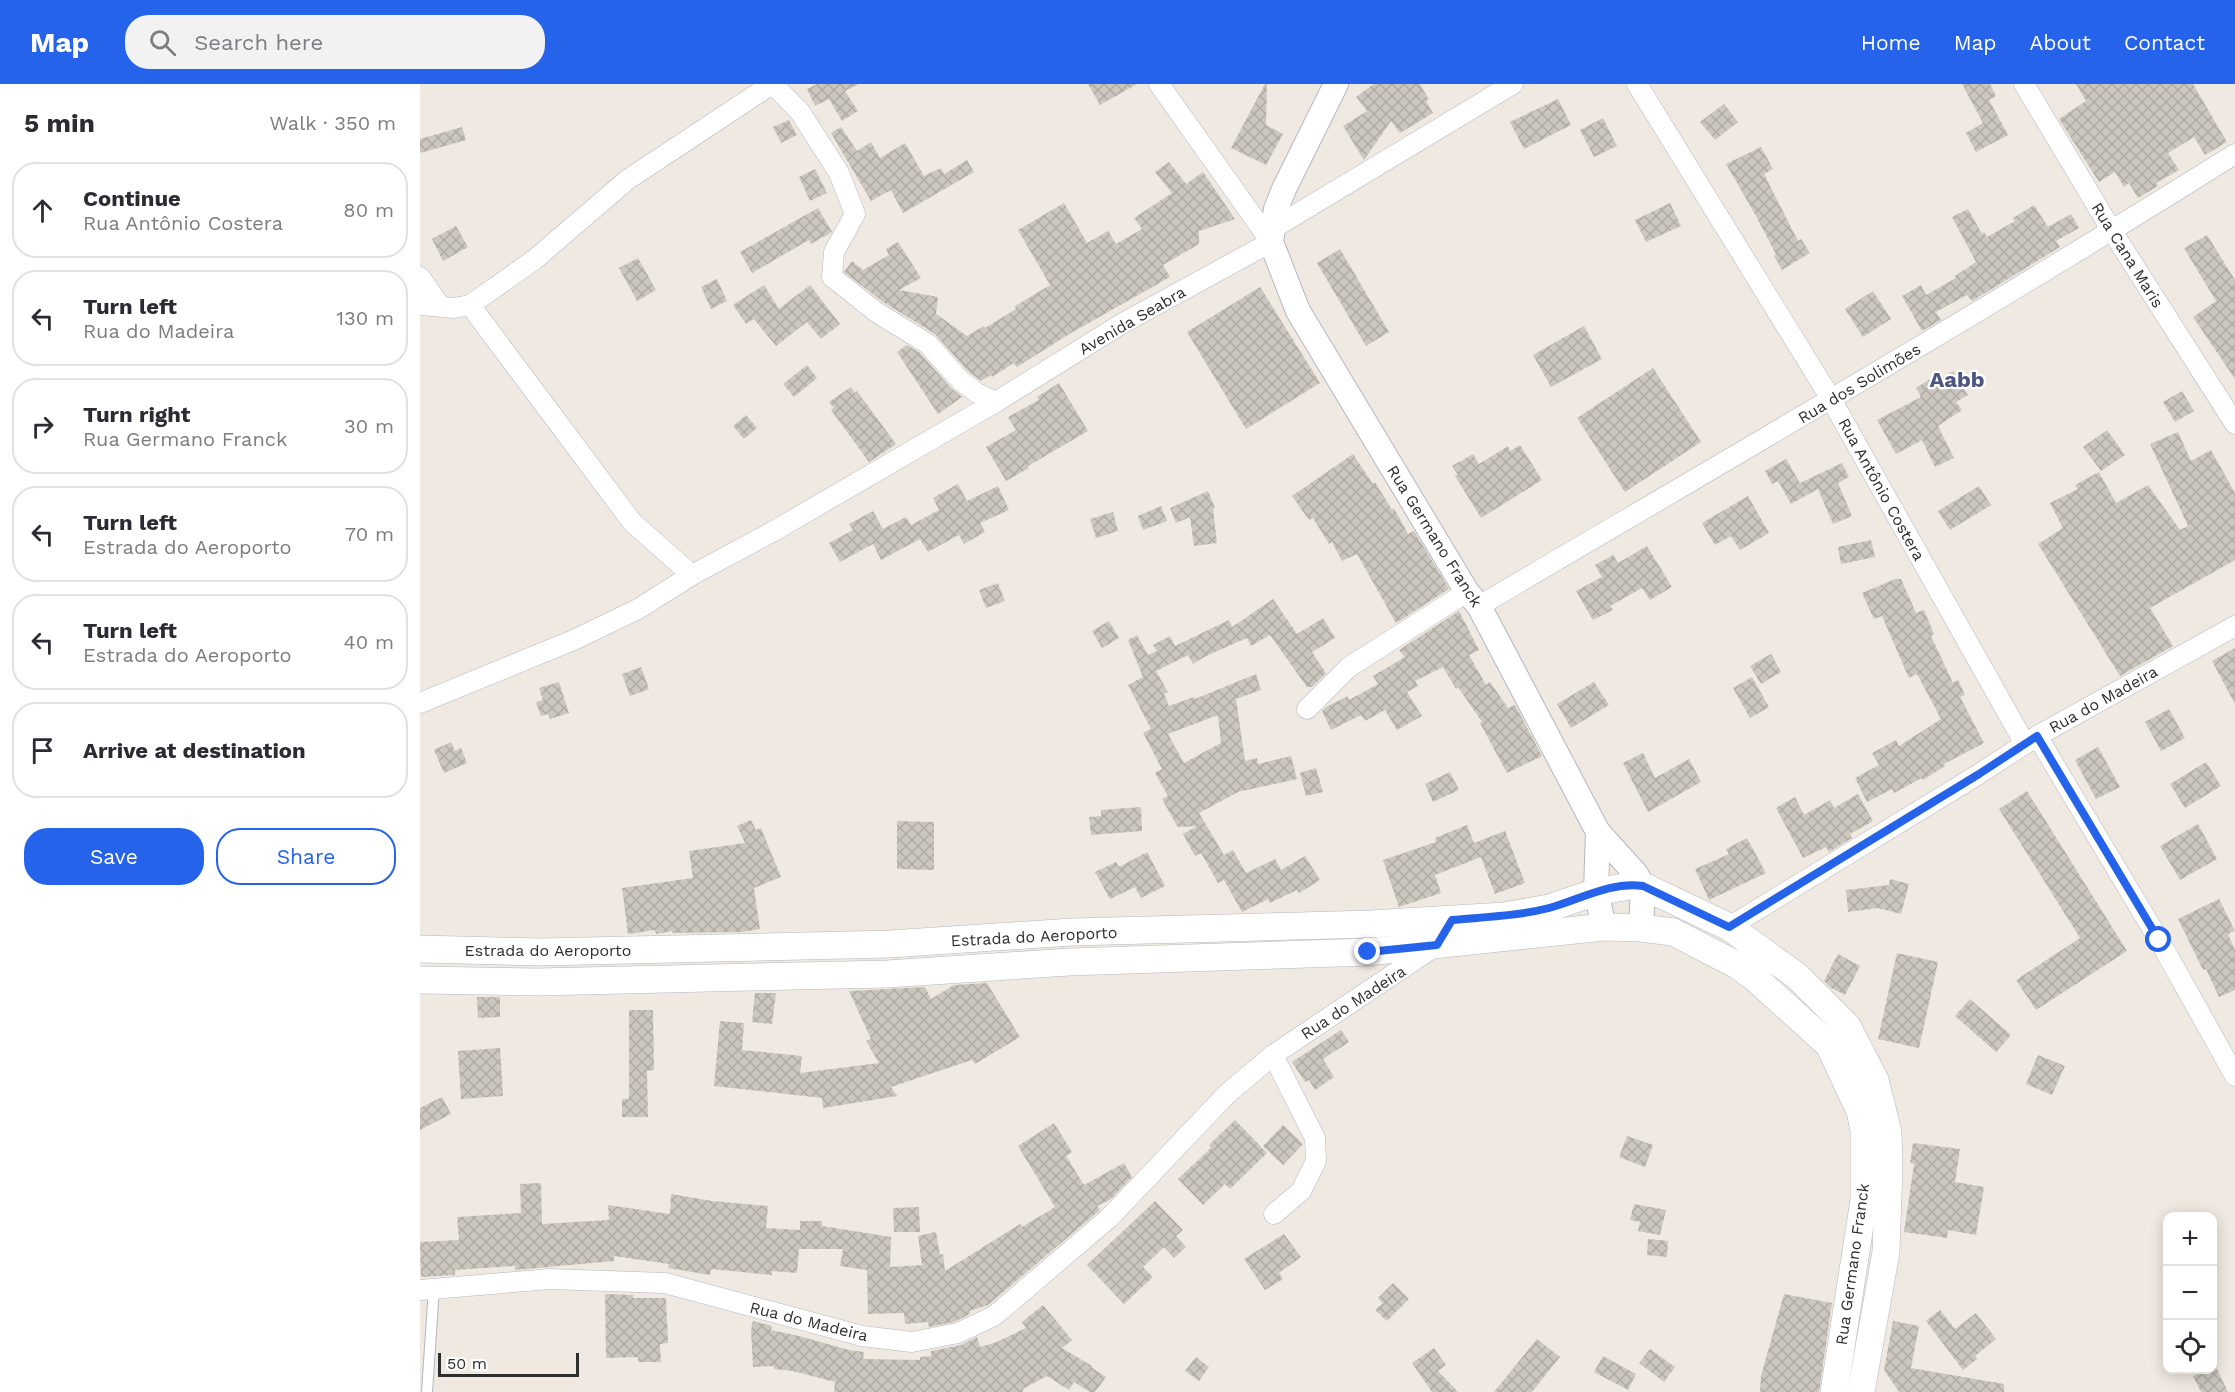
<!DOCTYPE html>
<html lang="en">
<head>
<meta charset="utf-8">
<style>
	:root { --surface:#fff; --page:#f2f2f3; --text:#2b2b33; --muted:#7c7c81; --line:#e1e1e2; --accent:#2563eb }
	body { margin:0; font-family:"Work Sans",sans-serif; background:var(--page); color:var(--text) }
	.controls { position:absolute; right:18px; bottom:18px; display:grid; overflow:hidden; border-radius:12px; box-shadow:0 3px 15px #0003 }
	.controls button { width:54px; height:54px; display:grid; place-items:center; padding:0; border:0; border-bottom:2px solid var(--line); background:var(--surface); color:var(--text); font:30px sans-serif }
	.scale { position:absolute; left:18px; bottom:15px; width:141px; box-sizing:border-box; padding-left:6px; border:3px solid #2e2e2e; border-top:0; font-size:16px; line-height:21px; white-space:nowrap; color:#2e2e2e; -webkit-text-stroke:4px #fff; paint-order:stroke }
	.stop { position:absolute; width:18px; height:18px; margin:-14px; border:4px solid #2563eb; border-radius:50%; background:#fff }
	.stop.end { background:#2563eb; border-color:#fff; box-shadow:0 2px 6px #0008 }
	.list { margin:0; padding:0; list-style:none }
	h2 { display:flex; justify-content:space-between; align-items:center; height:78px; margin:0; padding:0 24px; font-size:26px }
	h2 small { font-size:20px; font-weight:400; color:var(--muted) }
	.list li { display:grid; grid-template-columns:39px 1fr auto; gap:18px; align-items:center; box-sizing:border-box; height:96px; margin:0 12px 12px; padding:0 12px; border:2px solid var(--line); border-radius:24px }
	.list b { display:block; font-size:22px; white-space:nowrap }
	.list p { margin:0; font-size:20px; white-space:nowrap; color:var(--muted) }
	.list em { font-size:20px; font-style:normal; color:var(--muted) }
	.actions { display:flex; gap:12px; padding:18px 24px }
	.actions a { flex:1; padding:14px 0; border:2px solid var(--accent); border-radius:24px; text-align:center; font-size:21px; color:var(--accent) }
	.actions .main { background:var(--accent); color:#fff }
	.icon { flex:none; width:33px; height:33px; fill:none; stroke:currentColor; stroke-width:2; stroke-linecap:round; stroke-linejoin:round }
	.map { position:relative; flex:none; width:1815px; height:1308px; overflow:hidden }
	header { display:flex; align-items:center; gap:36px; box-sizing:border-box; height:84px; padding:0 30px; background:var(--accent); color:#fff }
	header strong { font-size:28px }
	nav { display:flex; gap:33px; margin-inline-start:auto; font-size:21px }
	.search { width:420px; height:54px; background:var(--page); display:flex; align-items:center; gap:15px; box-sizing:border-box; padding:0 21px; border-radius:24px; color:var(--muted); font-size:22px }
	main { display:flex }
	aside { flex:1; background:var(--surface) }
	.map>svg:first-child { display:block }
	.building { fill:url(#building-cross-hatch); fill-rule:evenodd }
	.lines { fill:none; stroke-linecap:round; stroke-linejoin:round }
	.service-casing { stroke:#b4b7c1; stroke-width:12 }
	.minor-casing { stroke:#b4b7c1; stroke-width:21 }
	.tertiary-casing { stroke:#b4b7c1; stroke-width:26 }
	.secondary-casing { stroke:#b4b7c1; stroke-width:28 }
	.service { stroke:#fff; stroke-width:10 }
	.minor { stroke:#fff; stroke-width:20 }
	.tertiary { stroke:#fff; stroke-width:24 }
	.secondary { stroke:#fff; stroke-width:27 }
	.route { stroke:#2563eb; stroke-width:8 }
	.labels { text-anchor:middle; stroke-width:4.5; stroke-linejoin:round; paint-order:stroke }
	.street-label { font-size:16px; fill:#2e2e2e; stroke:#fff }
	.district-label { font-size:22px; font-weight:bold; fill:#4d5680; stroke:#fff }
</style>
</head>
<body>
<header>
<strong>Map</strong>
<div class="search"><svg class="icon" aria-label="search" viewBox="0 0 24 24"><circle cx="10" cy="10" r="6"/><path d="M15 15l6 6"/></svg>Search here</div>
<nav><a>Home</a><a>Map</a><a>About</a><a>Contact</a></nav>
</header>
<main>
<aside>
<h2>5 min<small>Walk · 350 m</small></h2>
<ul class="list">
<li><svg class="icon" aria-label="ahead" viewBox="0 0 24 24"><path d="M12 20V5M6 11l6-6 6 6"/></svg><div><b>Continue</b><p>Rua Antônio Costera</p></div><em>80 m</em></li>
<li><svg class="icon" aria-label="left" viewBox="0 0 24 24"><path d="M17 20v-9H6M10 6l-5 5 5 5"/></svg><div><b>Turn left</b><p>Rua do Madeira</p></div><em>130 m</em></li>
<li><svg class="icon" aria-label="right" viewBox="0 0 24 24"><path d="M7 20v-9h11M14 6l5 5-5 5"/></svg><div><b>Turn right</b><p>Rua Germano Franck</p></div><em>30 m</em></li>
<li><svg class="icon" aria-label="left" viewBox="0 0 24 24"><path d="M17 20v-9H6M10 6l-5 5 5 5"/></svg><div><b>Turn left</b><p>Estrada do Aeroporto</p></div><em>70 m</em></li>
<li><svg class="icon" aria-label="left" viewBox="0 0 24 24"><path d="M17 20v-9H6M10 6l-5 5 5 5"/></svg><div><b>Turn left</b><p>Estrada do Aeroporto</p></div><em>40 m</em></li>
<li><svg class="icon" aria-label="arrive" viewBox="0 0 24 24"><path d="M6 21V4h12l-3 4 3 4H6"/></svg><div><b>Arrive at destination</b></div></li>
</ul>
<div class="actions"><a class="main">Save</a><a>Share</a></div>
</aside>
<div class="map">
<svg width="1815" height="1308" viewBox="0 0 1815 1308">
	<defs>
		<pattern id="building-cross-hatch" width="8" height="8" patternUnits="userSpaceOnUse" patternTransform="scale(1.5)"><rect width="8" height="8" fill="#cbc7bf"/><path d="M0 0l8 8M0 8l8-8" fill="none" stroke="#afaba4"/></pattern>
	</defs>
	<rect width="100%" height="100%" fill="#efe9e1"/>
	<g class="building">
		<path d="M397,0h42l-14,7 13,20 -16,10 -13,-22 -14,7 -8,-17z"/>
		<path d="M668,0h49l-37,21z"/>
		<path d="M845,0h2l-1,41 17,9 -17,31 -35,-17z"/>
		<path d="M954,0h46l9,16 -3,1 7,12 -33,20 -9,-12 -27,39 -21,-34 24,-15 -11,-14z"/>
		<path d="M1542,0h28l6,12 -7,4 19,35 -32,17 -10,-19 17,-10z"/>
		<path d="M1656,0h117l34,58 -22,13 -11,-18 -26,16 11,17 -23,13 2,3 -20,12 -9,-15 -5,4 -9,-15 -16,10 -40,-63 27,-18z"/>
		<path d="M1138,15l13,26 -47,24 -14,-27z"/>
		<path d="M1304,20l14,18 -23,18 -15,-18z"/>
		<path d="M1183,34l14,28 -23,11 -14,-27z"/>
		<path d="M369,36l8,15 -16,8 -8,-16z"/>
		<path d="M42,43l4,13 -46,13v-14z"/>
		<path d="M421,43l16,24 14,-9 9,16 25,-15 19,33 17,-8 3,6 23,-14 7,12 -71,41 -12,-23 -20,11 -40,-68z"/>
		<path d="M1341,63l12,22 -9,5 34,67 3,-2 9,14 -28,17 -8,-14 2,-2 -20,-38 -30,-52z"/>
		<path d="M749,78l17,22 17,-12 32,47 -36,12v13l-36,21 7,12 -99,56 -54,34 -3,-4 -22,14 -1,-2 -10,6 -13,-10 -33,-37 -52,-32 -39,-30 8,-11 11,9 26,-15 -3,-6 12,-7 23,36 -22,12 39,7 -2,17 31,22 17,-10 1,2 31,-19 -1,-3 35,-21 -32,-55 46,-27 23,40 21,-12 8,13 26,-15 -8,-11 38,-25 -17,-21z"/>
		<path d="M395,85l12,24 -17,8 -11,-24z"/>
		<path d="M1250,119l11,23 -35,16 -11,-22z"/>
		<path d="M1614,121l14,22 23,-13 8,14 -23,13 4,6 -88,54 -5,-6 -31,17 5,8 -19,11 -20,-35 19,-11 5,10 30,-17 -1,-2 21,-14 -24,-45 16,-8 14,25 2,-2 3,5 28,-16 -2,-3z"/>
		<path d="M398,124l14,24 -21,12 -2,-4 -57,33 -12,-21z"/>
		<path d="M36,142l12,21 -25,14 -11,-22z"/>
		<path d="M1787,151l28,45v99l-42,-62 23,-16 -32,-53z"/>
		<path d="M920,165l49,83 -23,14 -49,-83z"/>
		<path d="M218,174l18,32 -19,11 -18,-33z"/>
		<path d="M297,195l10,22 -16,8 -10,-22z"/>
		<path d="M344,201l15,24 31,-24 30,39 -19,15 -14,-17 -31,24 -22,-27 -8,5 -13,-19z"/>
		<path d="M840,203l60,96 -74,46 -59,-97z"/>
		<path d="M1453,207l18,28 -28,18 -18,-28z"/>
		<path d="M1164,242l18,33 -51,28 -18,-32z"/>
		<path d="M487,261l13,8 31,35 11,9 -24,17 -41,-62z"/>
		<path d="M387,281l10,13 -23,19 -11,-13z"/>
		<path d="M1233,284l48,74 -76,50 -48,-74z"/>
		<path d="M1533,287l15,24 -12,7 6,8 -24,16 16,32 -19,9 -13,-27 -26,14 -19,-34 44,-23 -5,-9 22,-14 3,4z"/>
		<path d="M639,299l29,48 -60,35 1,2 -23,13 -20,-34 30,-17 -8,-13 31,-17 -2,-3z"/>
		<path d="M431,303l4,6 2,-2 39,53 -27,18 -38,-52 3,-2 -5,-6z"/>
		<path d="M1762,307l12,20 -19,11 -12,-20z"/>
		<path d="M326,331l11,13 -13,11 -11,-13z"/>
		<path d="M1687,346l18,25 -24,16 -18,-24z"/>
		<path d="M1758,348l13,29 20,-11 24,43v67l-85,48 23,38 -53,30 -82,-132 25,-16 -13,-25 28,-14 -3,-4 24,-13 17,31 32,-18 32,45 8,-4 -38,-82z"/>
		<path d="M1100,361l22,35 -61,38 -26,-42 3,-1 -6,-9 21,-12 6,10 29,-18 2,5z"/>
		<path d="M933,370l20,30 2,-2 17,28 2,-2 14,26 6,-3 35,58 -53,34 -39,-69 -15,7 -10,-19 -3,2 -16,-26 -4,2 -17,-24z"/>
		<path d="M1366,375l14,24 42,-20 7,14 -11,6 14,33 -19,8 -15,-35 -27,15 -13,-23 -6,3 -7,-13z"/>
		<path d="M538,400l9,17 31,-15 11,24 -29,13 5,9 -21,12 -5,-9 -31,17 -8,-13 -39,21 -8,-16 -33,18 -11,-19 24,-13 -4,-6 24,-13 10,18 23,-12 5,8 28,-15 -6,-12z"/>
		<path d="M1559,402l12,19 -41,25 -12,-19z"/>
		<path d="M788,407l7,17 -2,1 4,34 -23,3 -4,-29 -14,6 -6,-15z"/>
		<path d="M1328,412l21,37 -29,17 -9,-14 -16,9 -13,-22z"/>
		<path d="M741,422l6,15 -24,9 -5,-14z"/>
		<path d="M693,428l5,19 -22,7 -6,-19z"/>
		<path d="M1451,456l4,17 -34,7 -3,-17z"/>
		<path d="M1227,462l25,41 -22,13 -8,-12 -32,18 3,4 -20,10 -17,-29 26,-14 -7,-12 18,-10 5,8z"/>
		<path d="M1475,495h6l15,34 8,-3 10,24 -3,2 22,47 5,-3 7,15 -5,2 24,46 -40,21 1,2 -22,14 -1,-2 -28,15 -2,-4 -25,13 -12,-24 24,-13 -7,-12 24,-13 3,6 42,-27 -24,-45 -8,4 -27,-62 -8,3 -12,-26z"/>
		<path d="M578,499l7,18 -19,7 -7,-18z"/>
		<path d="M853,515l24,35 26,-16 12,20 -23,14 14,21 -14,14h-5l-37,-52 -19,11 -4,-8 -41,18 -13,8 -5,-9 -32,16 12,21 -4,2 5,12 25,-9 1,2 61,-25 5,16 -25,9 9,62 12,-3 1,6 33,-8 6,23 -59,13 -39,21 25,42 9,-5 13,23 29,-14 6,11 24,-14 15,24 -21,13 -2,-3 -27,13 -2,-4 -26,13 -18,-32 -6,3 -17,-30 -6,3 -12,-22 14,-8 -18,1 -2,-1 -15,-27 6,-3 -13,-23 7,-4 -19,-36 8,-4 -23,-44 15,-8 -15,-37 9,-5 11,20 9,-4 -4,-6 17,-9 5,10 54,-26 3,7zM798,631l3,28 -37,20 -16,-29z"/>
		<path d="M1039,527l20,39 -10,5 17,30 4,-3 18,26 7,-3 27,51 -35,17 -27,-50 2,-1 -24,-35 -2,2 -13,-22 -28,14 3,5 -11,6 15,24 -25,14 -12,-20 -20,11 -4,-6 -30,15 -9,-19 4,-4 22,-11 1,4 29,-16 -5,-8 32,-19 -6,-7z"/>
		<path d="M689,537l10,17 -17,10 -10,-17z"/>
		<path d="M1815,564v56l-23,-43z"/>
		<path d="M1351,570l10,18 -20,12 -11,-18z"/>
		<path d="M221,583l8,22 -19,7 -8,-22z"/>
		<path d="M1332,593l17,30 -19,11 -17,-30z"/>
		<path d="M139,598l10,31 -19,6 -2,-5 -7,2 -5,-14 7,-2 -4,-12z"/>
		<path d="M1174,598l15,23 -38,23 -14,-24z"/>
		<path d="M1749,625l16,29 -24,13 -16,-29z"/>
		<path d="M31,658l4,9 6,-3 6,15 -23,10 -10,-23z"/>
		<path d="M1678,663l22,40 -24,12 -21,-39z"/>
		<path d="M1223,669l12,25 34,-19 12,23 -53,30 -25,-49z"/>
		<path d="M1786,678l15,24 -36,22 -15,-24z"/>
		<path d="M896,684l7,24 -17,4 -6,-23z"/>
		<path d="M1030,688l9,18 -26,12 -8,-18z"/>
		<path d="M1607,707l100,160 -91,59 -20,-30 64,-42 -81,-129z"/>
		<path d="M1438,710l15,27 -23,13 2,4 -23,14 -3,-5 -23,11 -27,-50 19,-11 9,18 26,-15 4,8z"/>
		<path d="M721,723l1,24 -51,4 -2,-18 12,-1v-6z"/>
		<path d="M331,736l5,10 5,-2 20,49 -27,11 6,41 -19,3 -69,1v-2l-16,3 -1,-4 -27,4 -6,-46 71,-10 -4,-27 56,-8 -8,-17z"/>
		<path d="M477,737l37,1v48l-37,-1z"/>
		<path d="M1778,740l19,35 -37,21 -20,-34z"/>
		<path d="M1047,741l7,18 31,-12 20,52 -30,11 -14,-37 -46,18 6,18 -42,14 -16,-47 53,-18 -1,-4z"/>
		<path d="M1327,754l19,35 -57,27 -14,-31 34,-15 -3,-5z"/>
		<path d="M727,768l18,34 -24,12 -6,-11 -25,12 -15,-27 21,-10 3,5z"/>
		<path d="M1470,795l19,5 -8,30 -23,-6 -30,4 -2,-22 43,-5z"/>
		<path d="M1799,815l16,32 -7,3 7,16v40l-16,7 -13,-28 -3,1 -25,-51z"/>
		<path d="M1477,869l41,9 -19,86 -41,-9z"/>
		<path d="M1418,870l22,12 -15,29 -14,-7 -7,-7z"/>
		<path d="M567,899l33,54 -45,27 -3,-4 -81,27 6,9 -74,12 -1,-10 -108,-12 6,-65 24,2 -2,27 60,6 -2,17 79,-10 -13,-22 5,-2 -22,-48 76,-4 6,12 23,-14z"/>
		<path d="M335,909h21l-4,31 -20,-2z"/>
		<path d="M57,913h23v20l-22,1z"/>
		<path d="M1550,915l41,36 -15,17 -41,-36z"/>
		<path d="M209,926h24l1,60 -7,1 1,46h-26v-18h7z"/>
		<path d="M921,946l8,12 -26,17 11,18 -19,13 -6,-10 -4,2 -13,-20z"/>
		<path d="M80,964l3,48 -42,3 -3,-48z"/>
		<path d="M1618,971l27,11 -13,29 -26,-11z"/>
		<path d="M22,1013l9,17 -31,16v-22z"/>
		<path d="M815,1036l32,33 -37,36 -5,-5 -22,21 -25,-26 33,-31 -2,-3z"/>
		<path d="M634,1039l18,29 -6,4 18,29 40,-22 8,14 -21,22 -14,7 3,4 -112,95 -19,6 1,3 -16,8 -25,5 -1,-5 -23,2 -1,-11 -36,1 -1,-44 -27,-4 3,-17h-44l-2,24 -25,-2v4l-61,-6 -1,6 -42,-7 1,-4 -55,-8v5l-99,9v-4l-60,4v5l-34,2 -1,-35 39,-2 -2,-23 64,-4 -1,-29 21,-1 1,41 67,-4 -1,-15 62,9 1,-20 41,7 56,5 -2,22 34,2v-9h22v5l69,11 -1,30 32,-2 -4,-29 18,-4 4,23 3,-1 2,17 75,-47 2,3 33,-20 -37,-61z"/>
		<path d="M863,1041l20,19 -20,21 -20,-19z"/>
		<path d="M1207,1052l26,9 -8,22 -26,-10z"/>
		<path d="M1493,1059l47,6 -5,33 29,5 -8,48 -28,-5 -1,8 -43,-6 10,-68 -4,-1z"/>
		<path d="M735,1117l28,29 -7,6 10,11 -12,11 -10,-11 -21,20 10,10 -29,27 -37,-39z"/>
		<path d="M1214,1120l32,6 -6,25 -22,-4 2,-9 -10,-2z"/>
		<path d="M499,1123l1,25h-26l-1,-24z"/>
		<path d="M864,1150l17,23 -22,16 4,6 -18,11 -21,-31z"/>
		<path d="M1228,1155l20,2 -1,16 -20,-2z"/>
		<path d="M973,1199l16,16 -22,22 -12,-11 8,-7 -5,-5z"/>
		<path d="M185,1210l28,1v3h33l2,45 -8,1 1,18h-23v-5l-32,1z"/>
		<path d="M1364,1210l48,9 -13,89h-59l1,-16z"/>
		<path d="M623,1221l29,35 -10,8 30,18 -1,1 15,10 -11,15h-5l-16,-10 -5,8 -22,-14 -24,13v3h-189l1,-10 -42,-11 -19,-2v-3l-21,1 -2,-37 2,-9 19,5 -1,4 28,6 50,14 15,2 -1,7 57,1v-3l11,-1v-5l30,-6 16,-8 3,10 17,-5 29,-14 -4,-6z"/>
		<path d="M1520,1226l15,19 21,-16 20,26 -21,17 2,3 -14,11 -37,-49z"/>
		<path d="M1473,1237l26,5 -8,42 93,16v8h-105l-15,-22z"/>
		<path d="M1117,1255l23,18 -28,35h-38z"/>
		<path d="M1014,1264l12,17 -8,6 20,21h-26l-20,-29z"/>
		<path d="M1230,1265l25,18 -11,15 -25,-19z"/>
		<path d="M1183,1272l33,18 -8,16 -34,-18z"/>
		<path d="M776,1273l13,10 -10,14 -14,-10z"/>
		<path d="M1795,1281l13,27h-27l-8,-16 13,-6h6v-3z"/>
	</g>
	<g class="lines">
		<g class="service-casing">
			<path id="service" d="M7,1308l7,-104"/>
		</g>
		<g class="minor-casing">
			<g id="minor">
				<path d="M353,0l27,28 39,61 16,41 -21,38 -2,25 44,35 52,32 32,36 17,13 19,9"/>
				<path d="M1217,0l194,315 194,345"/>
				<path d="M1604,0l88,147 123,193"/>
				<path d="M852,145l241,-145"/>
				<path d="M0,193l20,29"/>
				<path d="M0,221l34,3 16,-3 64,-45 93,-80 145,-96"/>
				<path d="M50,221l162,217 60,53"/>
				<path d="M1059,522c253,-149 507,-296 756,-452"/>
				<path d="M0,619l156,-64 62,-30 54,-34 80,-43 224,-130 127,-79 148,-81 -112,-158"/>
				<path d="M887,625l42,-42 118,-75"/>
				<path d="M1617,652l122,204 76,136"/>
				<path d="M1309,843l250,-153 58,-38 198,-110"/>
				<path d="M853,971l42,83 1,23 -15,30 -27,23"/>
				<path d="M0,1206l130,-11 115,4 197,53 50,6 46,-9 36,-17 115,-98 118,-124 46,-39 164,-110"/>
			</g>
		</g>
		<g class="tertiary-casing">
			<g id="tertiary">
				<path d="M916,0l-52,105 -8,20 -5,33 27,69 169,281 12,14 119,226 38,42 7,12 -2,42"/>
				<path d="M1178,748l-2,60 8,35"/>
			</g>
		</g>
		<g class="secondary-casing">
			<g id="secondary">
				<path d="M0,865l121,3 349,-8 182,-12 299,-8 133,-8 45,-8 47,-16 39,-7 8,1 86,41 68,49 50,50 28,54 13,52 1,36 -3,84 -25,140"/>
				<path d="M0,896l117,2 350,-8 182,-12 299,-10 236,-25 37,1 32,4 64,33 18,13 74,67 31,66 4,19v70l-30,192"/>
			</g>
		</g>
		<use href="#service" class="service"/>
		<use href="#minor" class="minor"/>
		<use href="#tertiary" class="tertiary"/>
		<use href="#secondary" class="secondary"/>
	</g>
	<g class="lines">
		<path class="route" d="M948,868l69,-7 15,-25c32,-3 66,-4 97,-12 30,-8 62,-27 94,-22l86,41 250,-153 58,-38 122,204"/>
	</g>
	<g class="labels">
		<g class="street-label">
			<text transform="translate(1708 171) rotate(58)" y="6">Rua Cana Maris</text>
			<text transform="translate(712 236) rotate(-30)" y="6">Avenida Seabra</text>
			<text transform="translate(1439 299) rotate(-31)" y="6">Rua dos Solimões</text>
			<text transform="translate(1462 405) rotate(61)" y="6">Rua Antônio Costera</text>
			<text transform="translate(1015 452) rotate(58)" y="6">Rua Germano Franck</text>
			<text transform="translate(1683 615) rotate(-29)" y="6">Rua do Madeira</text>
			<text transform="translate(614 852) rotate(-3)" y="6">Estrada do Aeroporto</text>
			<text x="128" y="872">Estrada do Aeroporto</text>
			<text transform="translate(933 918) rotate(-33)" y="6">Rua do Madeira</text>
			<text transform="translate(1432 1180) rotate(-82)" y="6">Rua Germano Franck</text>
			<text transform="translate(389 1237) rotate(14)" y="6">Rua do Madeira</text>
		</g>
		<g class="district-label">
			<text x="1537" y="303">Aabb</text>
		</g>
	</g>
</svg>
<div class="controls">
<button>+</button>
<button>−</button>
<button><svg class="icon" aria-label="locate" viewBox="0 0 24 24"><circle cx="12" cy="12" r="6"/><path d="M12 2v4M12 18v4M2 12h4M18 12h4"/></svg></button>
</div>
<div class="scale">50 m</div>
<div class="stop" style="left:1739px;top:856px"></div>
<div class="stop end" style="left:948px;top:868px"></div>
</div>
</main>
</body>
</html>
